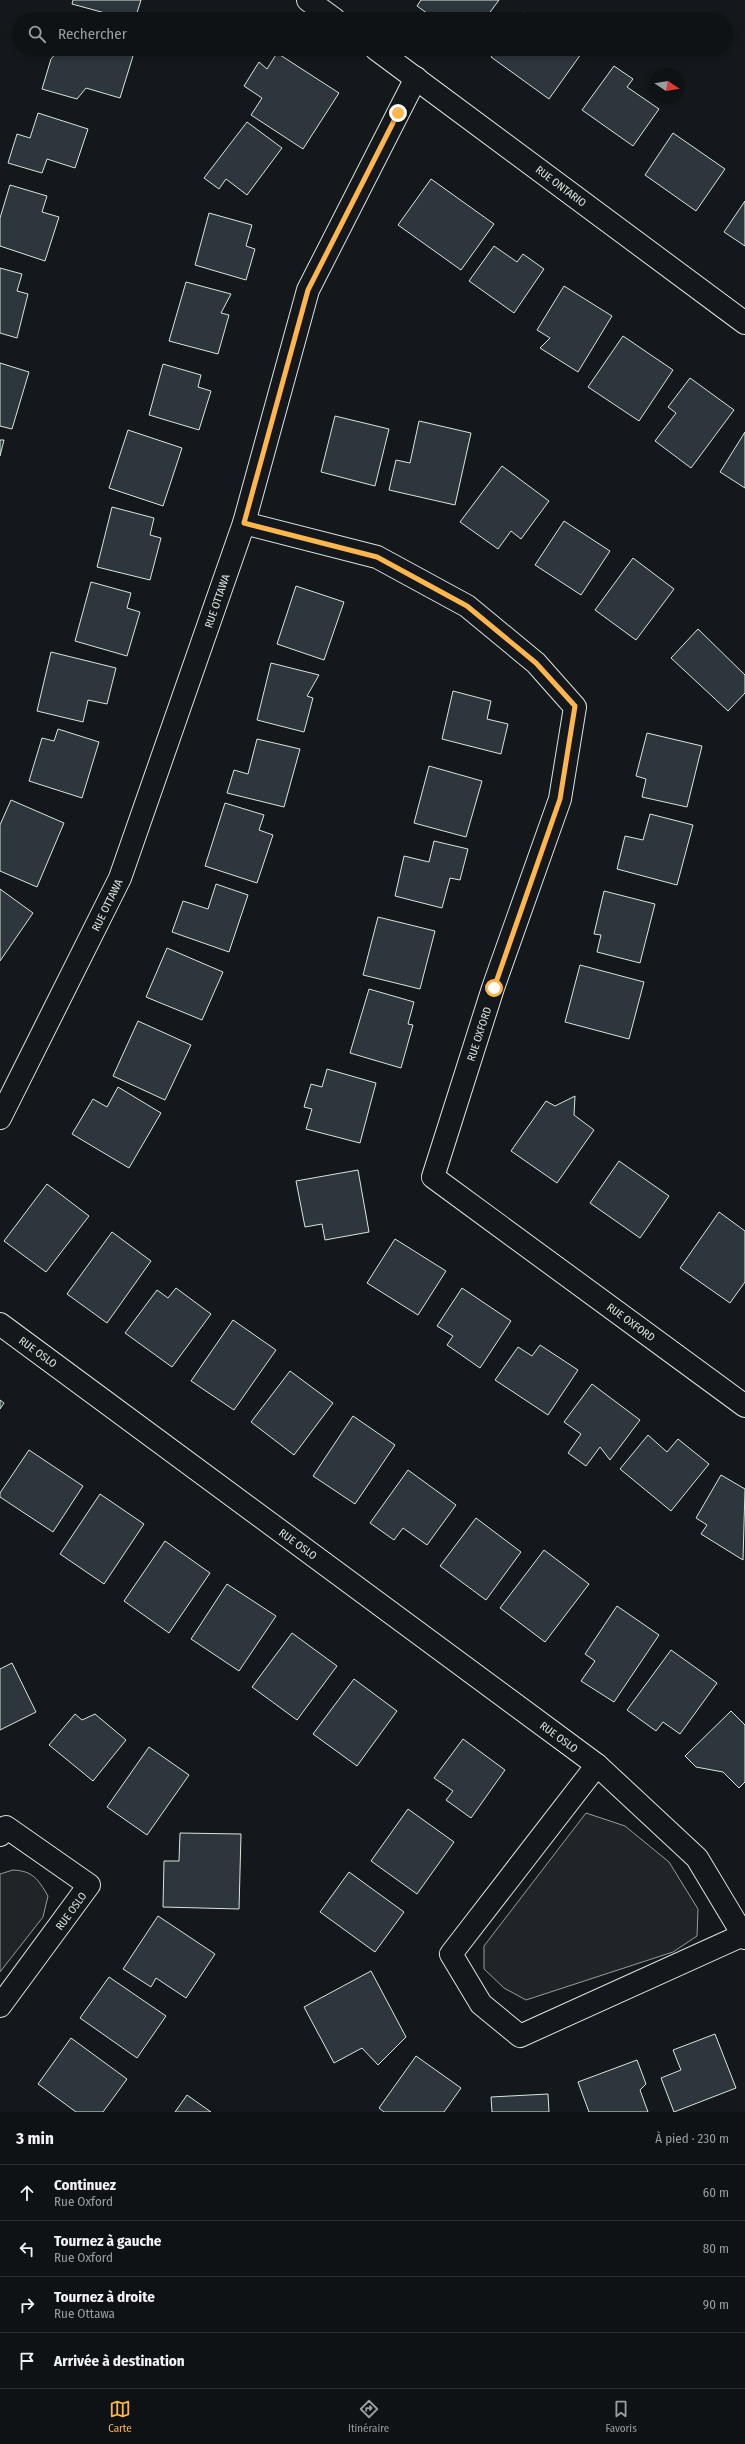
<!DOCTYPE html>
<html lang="fr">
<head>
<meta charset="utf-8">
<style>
	:root { --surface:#0f1215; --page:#181b1e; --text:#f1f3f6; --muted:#9b9ea0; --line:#2f3234; --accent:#ffb74d }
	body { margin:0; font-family:"Fira Sans Condensed",sans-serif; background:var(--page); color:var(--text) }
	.compass { position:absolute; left:649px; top:68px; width:36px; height:36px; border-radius:50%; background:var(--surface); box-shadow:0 2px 6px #0003; rotate:102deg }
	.stop { position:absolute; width:12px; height:12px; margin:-9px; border:3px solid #ffb74d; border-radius:50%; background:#fff }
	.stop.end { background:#ffb74d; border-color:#fff; box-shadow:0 1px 4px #0008 }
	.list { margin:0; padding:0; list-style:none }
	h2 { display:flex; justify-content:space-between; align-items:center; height:52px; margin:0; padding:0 16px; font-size:17px }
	h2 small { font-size:13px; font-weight:400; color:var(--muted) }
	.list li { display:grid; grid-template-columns:26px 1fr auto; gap:12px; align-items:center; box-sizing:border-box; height:56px; padding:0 16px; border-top:1px solid var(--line) }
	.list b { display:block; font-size:15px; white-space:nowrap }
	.list p { margin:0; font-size:13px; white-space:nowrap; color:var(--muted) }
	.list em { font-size:13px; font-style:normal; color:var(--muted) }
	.icon { flex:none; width:22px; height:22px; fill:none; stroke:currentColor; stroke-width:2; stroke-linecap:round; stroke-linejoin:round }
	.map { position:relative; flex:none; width:745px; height:2112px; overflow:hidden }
	.search { position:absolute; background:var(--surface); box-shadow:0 2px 6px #0003; left:12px; right:12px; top:12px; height:44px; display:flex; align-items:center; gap:10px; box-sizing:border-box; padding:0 14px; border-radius:22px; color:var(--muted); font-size:15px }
	.sheet { height:276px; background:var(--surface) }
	nav { display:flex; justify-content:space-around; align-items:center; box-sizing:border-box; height:56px; border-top:1px solid var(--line); background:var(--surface); font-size:11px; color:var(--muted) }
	nav a { display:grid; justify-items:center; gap:2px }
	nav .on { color:var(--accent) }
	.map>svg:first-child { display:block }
	.green { fill:#202428; stroke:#939e99 }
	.building { fill:#2c363c; stroke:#d8e6dc }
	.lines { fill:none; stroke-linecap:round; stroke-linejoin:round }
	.minor-casing { stroke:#d8e6dc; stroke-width:24 }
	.minor { stroke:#14181c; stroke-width:22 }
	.route { stroke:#ffb74d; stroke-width:5 }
	.labels { text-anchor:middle; stroke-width:3; stroke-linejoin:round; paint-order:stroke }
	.street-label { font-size:11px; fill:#d8e6dc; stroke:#14181c }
</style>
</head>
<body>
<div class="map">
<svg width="745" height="2112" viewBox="0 0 745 2112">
	<rect width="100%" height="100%" fill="#14181c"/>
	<g class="green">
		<path d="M586,1813l39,13 44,36 29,47 -1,27 -24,16 -147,48 -22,-12 -20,-19v-23z"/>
		<path d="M13,1870c20,1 25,9 35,26l-5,21 -43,55v-98z"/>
	</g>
	<g class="building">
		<path d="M73,0h68l-6,19h-8l-55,-15z"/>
		<path d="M421,0h78l-14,19h-50l-18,-13z"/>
		<path d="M523,12l10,7h-15z"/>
		<path d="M60,49h48l25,7 -13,42 -34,-10 -9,11 -35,-10 9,-30z"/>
		<path d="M497,49h77l7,5 -32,45 -58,-42z"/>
		<path d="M277,53l62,40 -36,56 -52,-34 11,-17 -18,-12 15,-24 8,7z"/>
		<path d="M614,66l19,13 -6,8 32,22 -26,37 -51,-36z"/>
		<path d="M38,113l50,16 -13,39 -28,-9 -5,14 -34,-10 9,-29 13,4z"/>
		<path d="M247,122l35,26 -35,47 -21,-16 -7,10 -15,-11z"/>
		<path d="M673,133l52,36 -29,42 -51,-36z"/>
		<path d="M431,179l63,45 -33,46 -63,-45z"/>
		<path d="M10,185l37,11 -5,16 17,5 -14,44 -45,-15v-28z"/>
		<path d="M745,201v45l-21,-14z"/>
		<path d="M209,213l43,12 -6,21 9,3 -9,31 -51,-15z"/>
		<path d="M494,246l23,16 6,-8 21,15 -30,44 -45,-32z"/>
		<path d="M0,268l22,6 -5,17 11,3 -11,44 -17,-5z"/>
		<path d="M186,282l45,12 -10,19 8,2 -11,39 -49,-13z"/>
		<path d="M564,286l48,30 -34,56 -38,-24 10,-10 -13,-8z"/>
		<path d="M623,336l50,34 -34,51 -51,-34z"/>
		<path d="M0,363l29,9 -17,57 -12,-3z"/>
		<path d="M163,364l38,11 -3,12 13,4 -12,39 -50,-15z"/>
		<path d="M690,378l44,32 -43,58 -36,-27 21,-28 -8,-6z"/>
		<path d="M335,416l54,13 -14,57 -54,-14z"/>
		<path d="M419,421l52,12 -16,72 -66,-15 7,-30 14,3z"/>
		<path d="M128,430l54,18 -19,58 -54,-18z"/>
		<path d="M745,432v56l-25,-16z"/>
		<path d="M0,440h4l-4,16z"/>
		<path d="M502,466l47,35 -28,38 -10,-8 -13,18 -38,-27z"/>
		<path d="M112,507l42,11 -4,17 11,3 -11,42 -53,-13z"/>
		<path d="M564,521l46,30 -29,44 -46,-30z"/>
		<path d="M633,558l41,31 -38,51 -41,-30z"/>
		<path d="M91,582l40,11 -4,15 13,4 -13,44 -52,-15z"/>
		<path d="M296,586l48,16 -20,58 -47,-16z"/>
		<path d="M698,629l47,46v18l-17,18 -57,-53z"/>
		<path d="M51,652l65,16 -9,36 -19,-4 -5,22 -46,-11z"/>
		<path d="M271,663l48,12 -12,21 6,2 -9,34 -47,-12z"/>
		<path d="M453,691l38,10 -4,18 21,5 -7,30 -59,-15z"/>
		<path d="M58,729l41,13 -17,56 -53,-17 13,-43 12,3z"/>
		<path d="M647,733l55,13 -15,61 -45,-10 4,-18 -10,-3z"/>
		<path d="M257,739l43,10 -16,58 -57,-14 7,-23 14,4z"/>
		<path d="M429,766l53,15 -16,56 -52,-14z"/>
		<path d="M11,800l53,23 -27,64 -37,-16v-46z"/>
		<path d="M225,803l39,12 -5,15 14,5 -16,48 -52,-17z"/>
		<path d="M650,814l43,11 -16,60 -60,-16 8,-33 18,4z"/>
		<path d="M434,841l34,8 -8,31 -10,-2 -8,30 -47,-12 9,-40 25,6z"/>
		<path d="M216,884l32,11 -19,57 -57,-20 11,-31 25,8z"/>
		<path d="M0,889l33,24 -33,48z"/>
		<path d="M604,891l51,13 -15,59 -43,-11 4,-17 -7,-1z"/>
		<path d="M378,917l57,14 -15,58 -57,-14z"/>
		<path d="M167,948l56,24 -21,48 -56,-23z"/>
		<path d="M580,965l64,17 -15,57 -64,-17z"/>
		<path d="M369,989l45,13 -6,22 5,1 -12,43 -51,-15z"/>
		<path d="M138,1021l53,24 -26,55 -52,-24z"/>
		<path d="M327,1069l49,14 -16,60 -54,-14 6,-20 -8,-2 7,-23 11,3z"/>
		<path d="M118,1087l43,26 -32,55 -57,-34 21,-35 14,8z"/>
		<path d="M575,1096l-1,19 20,15 -37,53 -46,-32 35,-50 9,5z"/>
		<path d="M619,1161l50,35 -29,42 -50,-35z"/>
		<path d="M358,1170l11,62 -44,8 -3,-16 -17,3 -9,-46z"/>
		<path d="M47,1184l42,32 -43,56 -42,-31z"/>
		<path d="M719,1212l26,19v51l-15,21 -50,-35z"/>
		<path d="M112,1232l39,29 -44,62 -40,-29z"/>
		<path d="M395,1239l51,32 -28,44 -51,-32z"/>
		<path d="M176,1288l35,26 -39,53 -47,-34 32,-43 11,8z"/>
		<path d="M462,1288l49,33 -31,47 -33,-23 6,-9 -16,-10z"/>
		<path d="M233,1320l43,30 -42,60 -43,-29z"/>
		<path d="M540,1345l38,25 -30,45 -53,-35 23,-33 14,9z"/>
		<path d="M290,1371l43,32 -39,52 -43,-33z"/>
		<path d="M592,1384l48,36 -30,40 -10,-13 -14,19 -18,-13 13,-19 -17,-12z"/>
		<path d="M0,1400l4,3 -4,6z"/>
		<path d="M353,1416l42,29 -40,59 -42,-28z"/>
		<path d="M648,1435l19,17 11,-13 31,25 -38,47 -51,-42z"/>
		<path d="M29,1450l54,36 -30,46 -53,-35v-4z"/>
		<path d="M408,1470l48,35 -29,40 -24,-17 -9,12 -24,-17z"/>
		<path d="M721,1475l24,14 -2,71 -42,-26 6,-9 -11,-7z"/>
		<path d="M100,1494l44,30 -40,60 -44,-30z"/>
		<path d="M476,1518l45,34 -35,48 -46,-34z"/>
		<path d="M165,1541l45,32 -41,60 -45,-32z"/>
		<path d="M544,1550l45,34 -44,58 -45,-34z"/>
		<path d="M227,1584l49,32 -37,55 -48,-32z"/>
		<path d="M617,1606l42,29 -45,67 -33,-21 14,-20 -10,-7z"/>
		<path d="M292,1633l45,33 -40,54 -45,-33z"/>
		<path d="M671,1650l46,33 -37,51 -17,-12 -7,9 -29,-21z"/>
		<path d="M12,1663l24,49 -36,18v-61z"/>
		<path d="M354,1679l43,32 -40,55 -44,-32z"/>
		<path d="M731,1711l14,14v57l-6,6 -16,-16 -27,-5 -11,-11z"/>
		<path d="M75,1714l7,6 13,-6 31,26 -33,41 -44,-36z"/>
		<path d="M463,1739l42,31 -34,48 -25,-18 7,-9 -19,-13z"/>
		<path d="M149,1747l40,28 -42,60 -40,-28z"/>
		<path d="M408,1809l46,33 -37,52 -46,-33z"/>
		<path d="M180,1833l61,1 -2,75 -76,-2 1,-46h15z"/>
		<path d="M349,1872l55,40 -29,40 -55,-40z"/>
		<path d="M158,1916l57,38 -29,44 -30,-20 -5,9 -28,-18z"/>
		<path d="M371,1971l35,66 -28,28 -16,-17 -28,15 -30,-56z"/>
		<path d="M109,1977l57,39 -29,42 -57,-40z"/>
		<path d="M715,2034l21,54 -62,24 -13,-34 20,-8 -8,-20z"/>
		<path d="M71,2038l56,41 -24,33h-27l-38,-28z"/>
		<path d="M416,2056l45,32 -17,24h-60l-5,-4z"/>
		<path d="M637,2060l9,24 -6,6 8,22h-59l-11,-30z"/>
		<path d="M548,2094l1,18h-57l-1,-15z"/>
		<path d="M187,2095l24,17h-36z"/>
	</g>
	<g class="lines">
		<g class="minor-casing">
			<g id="minor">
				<path d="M308,0l26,19"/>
				<path d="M376,49l369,274"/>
				<path d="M244,523l133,34 90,49 69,57 39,44 -15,92 -67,189 -60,189 312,229"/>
				<path d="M0,1118l120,-240 124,-355 64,-233 108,-212"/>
				<path d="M0,1324l597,441 100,93 48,80"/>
				<path d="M597,1765l-146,189 30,50 39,32 223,-101"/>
				<path d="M0,1835l6,-8 83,58 -89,121"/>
			</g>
		</g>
		<use href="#minor" class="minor"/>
	</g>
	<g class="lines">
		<path class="route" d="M398,113l-90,177 -64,233 133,34 90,49 69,57 39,43 -15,93 -66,189"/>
	</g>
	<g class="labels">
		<g class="street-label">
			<text transform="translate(561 186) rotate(37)" y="4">RUE ONTARIO</text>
			<text transform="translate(217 601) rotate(-71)" y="4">RUE OTTAWA</text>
			<text transform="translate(107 905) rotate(-64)" y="4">RUE OTTAWA</text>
			<text transform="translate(479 1034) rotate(-72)" y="4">RUE OXFORD</text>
			<text transform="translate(631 1322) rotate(36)" y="4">RUE OXFORD</text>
			<text transform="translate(38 1352) rotate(36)" y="4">RUE OSLO</text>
			<text transform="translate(298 1544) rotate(36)" y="4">RUE OSLO</text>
			<text transform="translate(559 1737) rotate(36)" y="4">RUE OSLO</text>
			<text transform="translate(71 1911) rotate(-54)" y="4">RUE OSLO</text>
		</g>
	</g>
</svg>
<svg class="compass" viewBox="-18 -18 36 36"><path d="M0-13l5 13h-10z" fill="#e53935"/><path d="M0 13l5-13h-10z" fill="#9b9ea0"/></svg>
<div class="stop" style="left:494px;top:988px"></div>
<div class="stop end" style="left:398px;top:113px"></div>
<div class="search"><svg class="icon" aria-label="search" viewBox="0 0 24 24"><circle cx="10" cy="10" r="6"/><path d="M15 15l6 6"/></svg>Rechercher</div>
</div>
<section class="sheet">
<h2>3 min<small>À pied · 230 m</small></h2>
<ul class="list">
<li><svg class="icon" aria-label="ahead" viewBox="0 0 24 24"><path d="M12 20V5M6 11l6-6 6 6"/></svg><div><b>Continuez</b><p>Rue Oxford</p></div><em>60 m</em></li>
<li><svg class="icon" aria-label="left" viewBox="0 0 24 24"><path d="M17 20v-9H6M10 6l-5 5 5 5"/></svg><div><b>Tournez à gauche</b><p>Rue Oxford</p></div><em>80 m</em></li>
<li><svg class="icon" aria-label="right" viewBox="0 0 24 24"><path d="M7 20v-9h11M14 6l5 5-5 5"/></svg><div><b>Tournez à droite</b><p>Rue Ottawa</p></div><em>90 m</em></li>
<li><svg class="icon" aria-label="arrive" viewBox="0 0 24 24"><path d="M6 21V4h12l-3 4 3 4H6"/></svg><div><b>Arrivée à destination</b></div></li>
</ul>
</section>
<nav>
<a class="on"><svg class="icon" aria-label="map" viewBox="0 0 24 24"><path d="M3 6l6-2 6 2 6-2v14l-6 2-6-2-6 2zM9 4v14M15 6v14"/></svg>Carte</a>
<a><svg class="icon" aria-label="directions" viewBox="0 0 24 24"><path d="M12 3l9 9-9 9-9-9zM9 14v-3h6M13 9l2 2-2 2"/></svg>Itinéraire</a>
<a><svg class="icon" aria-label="saved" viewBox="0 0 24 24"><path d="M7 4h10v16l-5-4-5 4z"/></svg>Favoris</a>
</nav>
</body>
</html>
